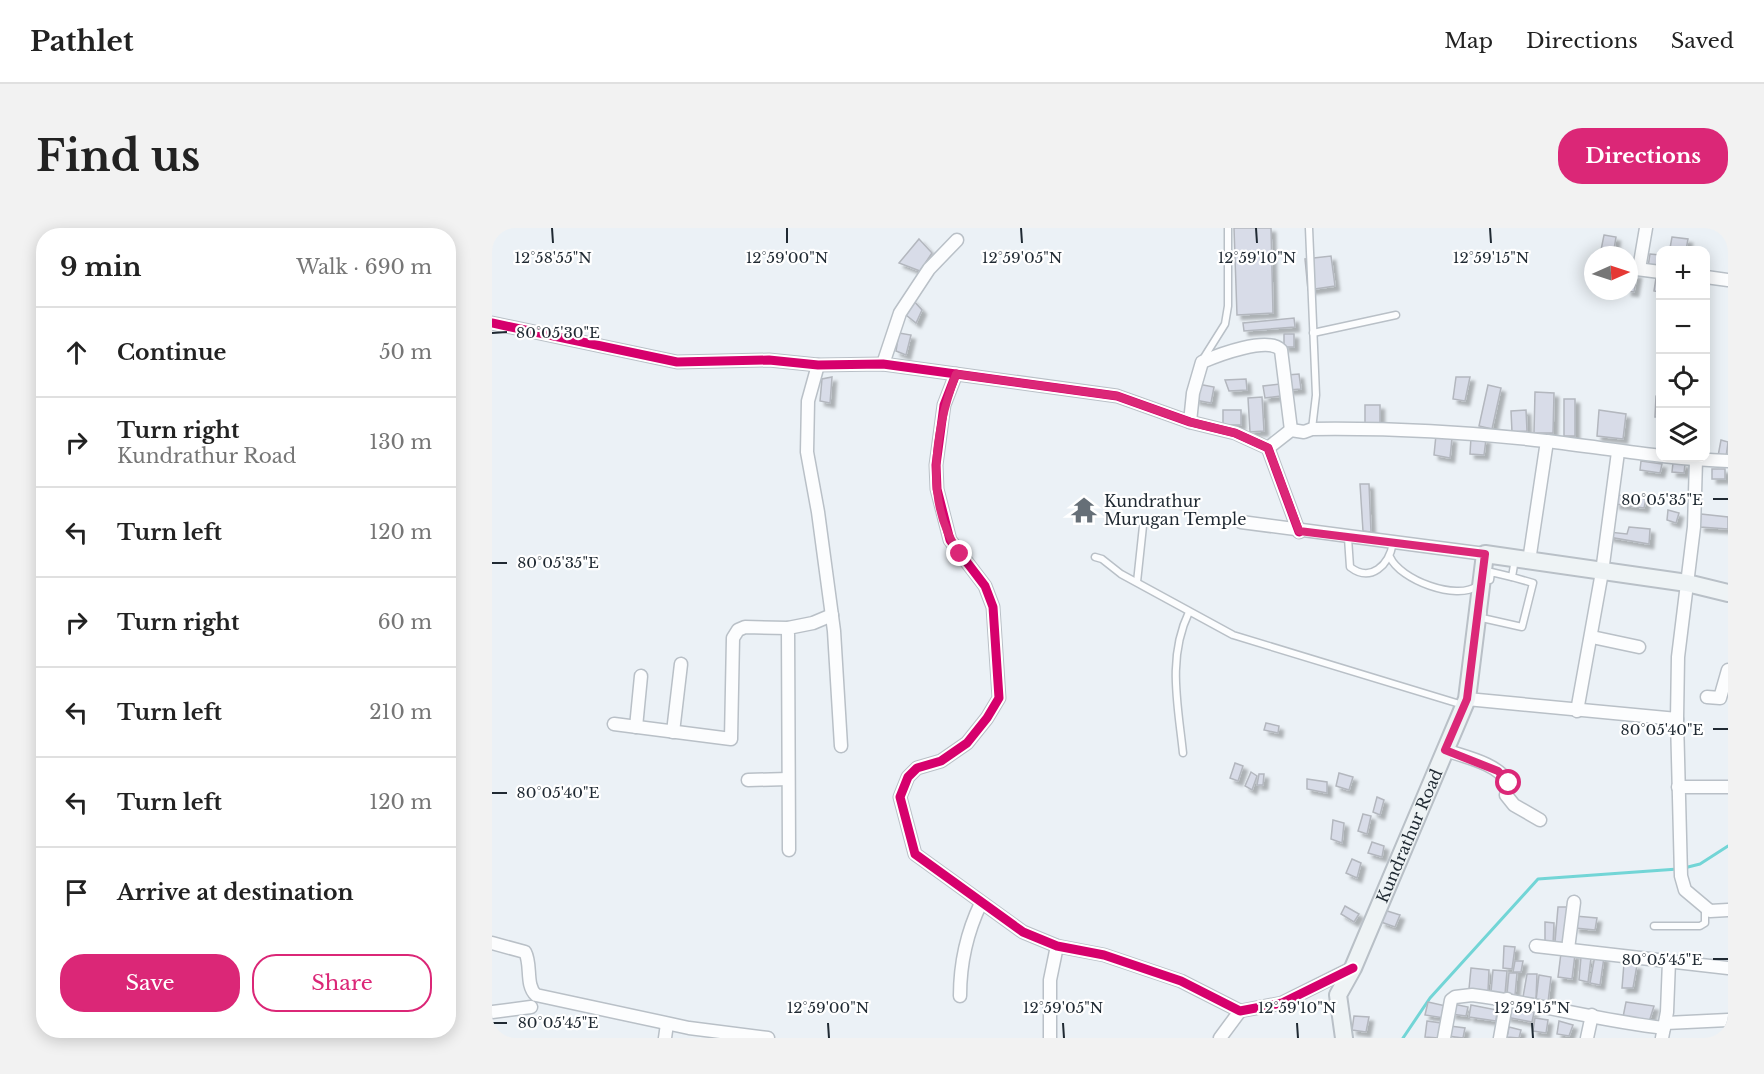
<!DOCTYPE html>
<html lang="en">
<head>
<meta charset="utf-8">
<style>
	:root { --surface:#fff; --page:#f2f2f2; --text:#222; --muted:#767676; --line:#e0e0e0; --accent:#db2777 }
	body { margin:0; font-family:"Libre Baskerville",serif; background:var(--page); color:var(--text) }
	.controls { position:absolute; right:18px; top:18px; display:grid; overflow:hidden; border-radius:12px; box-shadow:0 3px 15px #0003 }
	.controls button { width:54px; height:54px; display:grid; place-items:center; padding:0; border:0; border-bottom:2px solid var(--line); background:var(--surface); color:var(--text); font:30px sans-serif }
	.compass { position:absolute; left:1092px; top:18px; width:54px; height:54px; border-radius:50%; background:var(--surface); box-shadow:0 3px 15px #0003; rotate:87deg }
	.stop { position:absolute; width:18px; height:18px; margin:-14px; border:4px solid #db2777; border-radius:50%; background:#fff }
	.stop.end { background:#db2777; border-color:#fff; box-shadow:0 2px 6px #0008 }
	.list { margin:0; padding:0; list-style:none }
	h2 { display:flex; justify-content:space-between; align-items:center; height:78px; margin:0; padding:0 24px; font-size:26px }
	h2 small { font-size:20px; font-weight:400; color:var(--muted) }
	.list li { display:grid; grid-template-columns:39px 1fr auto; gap:18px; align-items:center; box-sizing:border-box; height:90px; padding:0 24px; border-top:2px solid var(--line) }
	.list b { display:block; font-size:22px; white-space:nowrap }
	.list p { margin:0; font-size:20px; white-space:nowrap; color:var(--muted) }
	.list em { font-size:20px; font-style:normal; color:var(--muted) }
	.actions { display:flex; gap:12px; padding:18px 24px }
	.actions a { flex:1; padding:14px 0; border:2px solid var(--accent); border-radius:24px; text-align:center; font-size:21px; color:var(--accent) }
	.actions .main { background:var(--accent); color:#fff }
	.icon { flex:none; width:33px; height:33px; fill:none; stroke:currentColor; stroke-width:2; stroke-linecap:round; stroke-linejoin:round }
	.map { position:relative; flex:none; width:1236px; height:810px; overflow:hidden; border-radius:24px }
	header { display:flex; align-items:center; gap:36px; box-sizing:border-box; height:84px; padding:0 30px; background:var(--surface); border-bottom:2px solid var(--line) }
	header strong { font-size:28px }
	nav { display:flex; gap:33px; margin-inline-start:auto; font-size:21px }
	.intro { display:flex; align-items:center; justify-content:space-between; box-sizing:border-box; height:144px; padding:0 36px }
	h1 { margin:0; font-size:42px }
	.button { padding:15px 27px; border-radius:24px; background:var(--accent); color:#fff; font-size:21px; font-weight:700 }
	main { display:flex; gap:36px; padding:0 36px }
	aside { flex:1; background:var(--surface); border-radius:24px; box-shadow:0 3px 15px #0003 }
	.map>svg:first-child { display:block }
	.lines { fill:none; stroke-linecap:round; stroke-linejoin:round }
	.stream { stroke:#72d5d6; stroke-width:3 }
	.building { fill:#d8dce8; stroke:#b3b7be; stroke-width:1.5; filter:url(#shadow) }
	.lane-casing { stroke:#b9c0c7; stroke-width:9 }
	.street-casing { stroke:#b9c0c7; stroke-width:15 }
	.secondary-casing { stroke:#b9c0c7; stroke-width:20 }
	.path { stroke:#dadcdd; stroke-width:1.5; stroke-dasharray:4.5 3; stroke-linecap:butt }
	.lane { stroke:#fcfdfe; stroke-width:6 }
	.street { stroke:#fcfdfe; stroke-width:12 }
	.secondary { stroke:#eef3f5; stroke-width:16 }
	.cycleway-casing { stroke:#fff; stroke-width:13 }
	.cycleway { stroke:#d6006c; stroke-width:9 }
	.route { stroke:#db2777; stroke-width:8 }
	.ticks { fill:none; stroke:#1f2932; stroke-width:2 }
	.labels { text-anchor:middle; stroke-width:4.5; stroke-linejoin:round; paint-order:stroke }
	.poi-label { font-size:16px; fill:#1f2932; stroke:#fff; text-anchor:start }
	.street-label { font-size:16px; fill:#1f2932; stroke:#fff }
	.ticks-label { font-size:15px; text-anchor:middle; fill:#1f2932; stroke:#fff; stroke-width:4.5; stroke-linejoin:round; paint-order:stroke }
</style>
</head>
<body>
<header>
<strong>Pathlet</strong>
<nav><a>Map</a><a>Directions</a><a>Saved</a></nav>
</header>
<div class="intro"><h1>Find us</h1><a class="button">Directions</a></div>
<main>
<aside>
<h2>9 min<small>Walk · 690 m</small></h2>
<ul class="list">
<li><svg class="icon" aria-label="ahead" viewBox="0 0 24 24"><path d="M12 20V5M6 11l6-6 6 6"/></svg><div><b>Continue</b></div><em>50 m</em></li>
<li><svg class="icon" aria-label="right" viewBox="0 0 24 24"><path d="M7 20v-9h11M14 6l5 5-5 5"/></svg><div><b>Turn right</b><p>Kundrathur Road</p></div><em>130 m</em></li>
<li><svg class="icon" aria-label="left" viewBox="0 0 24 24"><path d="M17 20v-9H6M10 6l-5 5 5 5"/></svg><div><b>Turn left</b></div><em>120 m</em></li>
<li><svg class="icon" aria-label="right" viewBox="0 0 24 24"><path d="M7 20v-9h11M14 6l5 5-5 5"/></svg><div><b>Turn right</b></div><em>60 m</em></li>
<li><svg class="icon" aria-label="left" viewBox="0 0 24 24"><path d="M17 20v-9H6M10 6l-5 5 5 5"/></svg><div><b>Turn left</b></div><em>210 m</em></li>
<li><svg class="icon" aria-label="left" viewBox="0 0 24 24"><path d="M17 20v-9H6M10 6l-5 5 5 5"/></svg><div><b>Turn left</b></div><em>120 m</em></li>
<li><svg class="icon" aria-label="arrive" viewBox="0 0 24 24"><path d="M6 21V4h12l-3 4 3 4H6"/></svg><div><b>Arrive at destination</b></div></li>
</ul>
<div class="actions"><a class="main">Save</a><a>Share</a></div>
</aside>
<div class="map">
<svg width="1236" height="810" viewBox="0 0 1236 810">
	<defs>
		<filter id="shadow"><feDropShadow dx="4.5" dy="4.5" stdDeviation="1.5" flood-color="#0004"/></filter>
	</defs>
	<rect width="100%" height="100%" fill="#ebf1f6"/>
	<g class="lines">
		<g class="stream">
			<path d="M1192,640l16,-4 28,-18"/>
			<path d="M911,810l27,-40 108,-119 140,-10"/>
		</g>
	</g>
	<g class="building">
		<path d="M742,0h37l2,85 -36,2z"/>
		<path d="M1112,7l12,2 -3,18h-13z"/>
		<path d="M1180,9l16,2 -2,11 -16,-2z"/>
		<path d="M427,11l13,14 -12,18 -21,-8z"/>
		<path d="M1158,26l10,1v14l-12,-2z"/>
		<path d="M839,28l4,30 -27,4 -3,-31z"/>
		<path d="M1137,45l8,1 -3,18 -7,-1z"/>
		<path d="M1164,50l4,1v13l-6,-1z"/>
		<path d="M420,71l10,11 -6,13 -10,-8z"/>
		<path d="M802,90l1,9 -51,4 -1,-8z"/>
		<path d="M407,105l12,2 -5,20 -10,-4z"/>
		<rect x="792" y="106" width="10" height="13"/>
		<path d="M807,146l2,15 -13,1 -1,-15z"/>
		<path d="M340,149l-2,26 -10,-2 2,-22z"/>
		<path d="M964,149h14l-5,24 -12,-2z"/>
		<path d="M754,151l1,11 -18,1 -4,-11z"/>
		<path d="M706,156l16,3 -3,16 -16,-3z"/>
		<path d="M788,156l1,12 -16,2 -2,-12z"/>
		<path d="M996,157l13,3 -9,41 -13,-3z"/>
		<path d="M1043,164l19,1 -1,40h-19z"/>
		<path d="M1168,167v22h-5l1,-21z"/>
		<path d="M770,169l2,34 -14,1 -2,-34z"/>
		<rect x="1072" y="171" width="11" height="37"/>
		<rect x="873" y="177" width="15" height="18"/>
		<rect x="731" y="182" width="18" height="15"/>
		<path d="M1034,182l1,21 -15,1 -1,-21z"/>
		<path d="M1107,182l27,4 -3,25 -26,-3z"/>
		<path d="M944,207l16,3 -2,20 -16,-3z"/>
		<path d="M979,209l15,2 -2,16 -14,-1z"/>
		<path d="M1229,212l7,2 -2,15 -8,-1z"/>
		<path d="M1149,233l21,3 -2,9 -20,-3z"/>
		<path d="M1181,235l12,1 -1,9 -12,-1z"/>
		<rect x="1220" y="241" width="13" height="10"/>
		<path d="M868,256h9l2,48 -8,-1z"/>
		<path d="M1125,267l29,4 -2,9 -29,-4z"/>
		<path d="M1176,282l11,3 -3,10 -9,-3z"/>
		<path d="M1209,286l27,3v12l-28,-2z"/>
		<path d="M1137,299l21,2 -1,15 -40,-7v-5l18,2z"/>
		<path d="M774,495l13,3 -1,7 -14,-3z"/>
		<path d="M743,535l8,3 -5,15 -8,-3z"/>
		<path d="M759,544l6,4 -5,14 -7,-4z"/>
		<path d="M847,545l14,4 -4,13 -13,-4z"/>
		<path d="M767,546h5l-1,11h-6z"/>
		<path d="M815,551l20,3v11l-20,-4z"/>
		<path d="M885,569l7,3 -4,15 -7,-3z"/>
		<path d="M871,586l8,2 -4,18 -9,-3z"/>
		<path d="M841,592l11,3 -2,20 -11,-4z"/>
		<path d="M880,614l12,4 -2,11 -14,-4z"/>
		<path d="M860,631l9,4 -4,15 -11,-5z"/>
		<path d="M853,678l14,8 -5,8 -13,-8z"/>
		<path d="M1066,679h9l-2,37 -10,-2z"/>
		<path d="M892,682l16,5 -5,12 -14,-5z"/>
		<path d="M1083,688l22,2 -2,12 -20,-2z"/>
		<path d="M1053,694l9,1 -1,21 -8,-1z"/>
		<path d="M1012,718l11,1 -3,22 -9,-1z"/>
		<path d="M1069,725l14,1 -3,25 -14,-2z"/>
		<path d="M1103,727l9,2 -4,28 -10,-2z"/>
		<path d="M1089,729l10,1 -3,24 -9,-2z"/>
		<path d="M1023,733h8l-2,11h-8z"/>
		<path d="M1132,735l13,2 -4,23h-11z"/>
		<path d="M979,740l18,2 -1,21 -19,-2z"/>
		<path d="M1001,742l14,1 -2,23 -14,-2z"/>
		<path d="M1017,745h8l-2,22 -8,-1z"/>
		<path d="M1035,746h10l-1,25 -13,-2z"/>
		<path d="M1047,747l12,2 -3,25 -12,-1z"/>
		<path d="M936,774l18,4 -2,12 -19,-3z"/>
		<path d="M1134,774l28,4 -5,16 -26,-5z"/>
		<path d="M961,776l15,3 -2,9 -15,-2z"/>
		<path d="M979,777l26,5 -1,11 -27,-4z"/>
		<path d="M1016,779l26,5 -2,10 -26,-5z"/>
		<path d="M862,788l15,1 -3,15 -14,-2z"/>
		<path d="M1043,790l13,2 -2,13 -13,-2z"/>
		<path d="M935,793l14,2 -2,15 -14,-1z"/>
		<path d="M1067,793l14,4 -4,11 -12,-2z"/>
		<path d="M958,798l15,2 -2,10 -15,-2z"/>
		<path d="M1017,799l12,3 -2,8 -12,-1z"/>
	</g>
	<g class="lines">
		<g class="lane-casing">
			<g id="lane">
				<path d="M817,0l7,167 -4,34"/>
				<path d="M821,105l83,-18"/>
				<path d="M711,131l22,-35 3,-18v-78"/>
				<path d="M856,310l2,29c21,16 39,-2 43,-24"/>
				<path d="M603,329l7,2 19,15 112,61 230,70"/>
				<path d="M898,329c10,23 67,44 87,29"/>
				<path d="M998,352l1,-8 21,5"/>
				<path d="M645,354l6,-56"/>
				<path d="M991,385l-1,5 40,9 11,-44 -21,-6 3,-18"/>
				<path d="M691,525c-5,-48 -16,-95 6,-141"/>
				<path d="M1162,698h46l5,-3v-14"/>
			</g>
		</g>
		<g class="street-casing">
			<g id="street">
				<path d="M1137,40l31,4"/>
				<path d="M1147,41l7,-41"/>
				<path d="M1214,49l22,3"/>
				<path d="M0,95l185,39 92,-2 49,5 65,-1 234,32 73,26 45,11 33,15 31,84"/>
				<path d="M391,136l17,-51 29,-44 28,-29"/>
				<path d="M326,137l-10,36 -1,51 11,60 16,119 7,115"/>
				<path d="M464,146l-12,31 -8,60 1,24 13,51 35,46 8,21 6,91 -12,20 -20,25 -26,18 -24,7 -9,9 -8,20 15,57 108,78 34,14 47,9 77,26 59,30 42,-8 70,-35"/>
				<path d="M698,194l3,-29 9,-31c16,-7 66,-26 79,-12l10,80"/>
				<path d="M776,220l23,-18 13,2 8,-3c79,-1 156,3 234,12 61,7 120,18 182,20"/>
				<path d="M749,294l244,32"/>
				<path d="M1037,333l18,-120"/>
				<path d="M1100,409l47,10"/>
				<path d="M1215,469l13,1 8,-28"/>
				<path d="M975,471l210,20 1,-62 16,-130 2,-67"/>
				<path d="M1085,483l25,-139 16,-120"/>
				<path d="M1185,491l4,157 4,14 25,21 18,-1"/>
				<path d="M122,496l117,15 2,-101 5,-8 7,-3 43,1"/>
				<path d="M144,499l5,-51"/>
				<path d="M181,504l8,-68"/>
				<path d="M953,522c20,7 52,13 64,33l-3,12 8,10 26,15"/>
				<path d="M256,552l40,-1"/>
				<path d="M1186,559h50"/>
				<path d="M297,622l-1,-222 25,-5 19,-8"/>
				<path d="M0,715l33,9c7,13 0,33 11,43l153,33 79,10"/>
				<path d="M1044,718l192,22"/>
				<path d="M1076,721l6,-47"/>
				<path d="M468,768c0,-32 7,-64 21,-93"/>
				<path d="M0,784l39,-5"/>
				<path d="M1174,795l62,-3"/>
				<path d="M173,810l2,-14"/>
				<path d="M558,810v-58l7,-34"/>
				<path d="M728,810l20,-27"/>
				<path d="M952,810l7,-38 4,-3 17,-2c65,8 128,26 192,33"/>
				<path d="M1008,810l7,-39"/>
				<path d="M1095,810l5,-23"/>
				<path d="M1170,810l5,-26 2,-51"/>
			</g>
		</g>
		<g class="secondary-casing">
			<g id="secondary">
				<path id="s1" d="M852,810l-6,-43 15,-27 114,-269 18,-145 202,29 41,10"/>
			</g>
		</g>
		<path class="path" d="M635,273l17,1 87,19"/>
		<use href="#lane" class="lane"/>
		<use href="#street" class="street"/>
		<use href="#secondary" class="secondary"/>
		<g class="cycleway-casing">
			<g id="cycleway">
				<path d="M0,95l185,39 92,-2 49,5 65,-1 234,32 73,26 45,11 33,15 31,84"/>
				<path d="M464,146l-12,31 -8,60 1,24 13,51 35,46 8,21 6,91 -12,20 -20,25 -26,18 -24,7 -9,9 -8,20 15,57 108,78 34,14 47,9 77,26 59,30 42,-8 71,-35"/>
			</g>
		</g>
		<use href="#cycleway" class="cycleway"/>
	</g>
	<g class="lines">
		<path class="route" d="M468,326c-37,-51 -25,-124 -4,-180l161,22 73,26 45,11 33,15 31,83 186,23 -18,145 -22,51 53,21 11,12"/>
	</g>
	<path class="ticks" d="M60,0l1,15M295,0v15M529,0l1,15M764,0l1,15M998,0l1,15M0,105l15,-1M1221,271h15M0,335h15M1221,501h15M0,565h15M1221,731h15M0,795h15M336,795l1,15M571,795l1,15M805,795l1,15M1040,795l1,15"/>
	<defs>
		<g id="temple-bare" transform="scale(2.07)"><path d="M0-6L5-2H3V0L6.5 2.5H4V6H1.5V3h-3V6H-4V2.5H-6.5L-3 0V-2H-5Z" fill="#666f77" stroke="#fff" stroke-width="2.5" paint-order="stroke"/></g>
	</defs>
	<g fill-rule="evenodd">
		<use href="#temple-bare" x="592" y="282"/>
	</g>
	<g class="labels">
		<g class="poi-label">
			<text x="612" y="279">Kundrathur<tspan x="612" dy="18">Murugan Temple</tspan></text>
		</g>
		<g class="street-label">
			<text dy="6" stroke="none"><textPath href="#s1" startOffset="218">Kundrathur Road</textPath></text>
		</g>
	</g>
	<g class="ticks-label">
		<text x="61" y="35">12°58'55"N</text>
		<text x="295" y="35">12°59'00"N</text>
		<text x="530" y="35">12°59'05"N</text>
		<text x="765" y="35">12°59'10"N</text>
		<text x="999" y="35">12°59'15"N</text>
		<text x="66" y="110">80°05'30"E</text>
		<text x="1170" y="277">80°05'35"E</text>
		<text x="66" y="340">80°05'35"E</text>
		<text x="1170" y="507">80°05'40"E</text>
		<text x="66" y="570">80°05'40"E</text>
		<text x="1170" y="737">80°05'45"E</text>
		<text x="336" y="785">12°59'00"N</text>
		<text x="571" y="785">12°59'05"N</text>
		<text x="805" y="785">12°59'10"N</text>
		<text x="1040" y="785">12°59'15"N</text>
		<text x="66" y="800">80°05'45"E</text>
	</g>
</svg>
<div class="controls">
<button>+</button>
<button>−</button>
<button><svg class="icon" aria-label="locate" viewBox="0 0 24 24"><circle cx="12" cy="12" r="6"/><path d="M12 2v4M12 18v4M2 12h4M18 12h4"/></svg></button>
<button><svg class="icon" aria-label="layers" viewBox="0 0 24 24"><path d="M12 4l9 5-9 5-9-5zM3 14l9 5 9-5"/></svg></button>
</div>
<svg class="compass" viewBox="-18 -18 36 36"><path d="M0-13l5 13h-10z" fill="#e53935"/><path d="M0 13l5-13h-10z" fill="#767676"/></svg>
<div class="stop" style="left:1017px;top:555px"></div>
<div class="stop end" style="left:468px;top:326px"></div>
</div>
</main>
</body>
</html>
